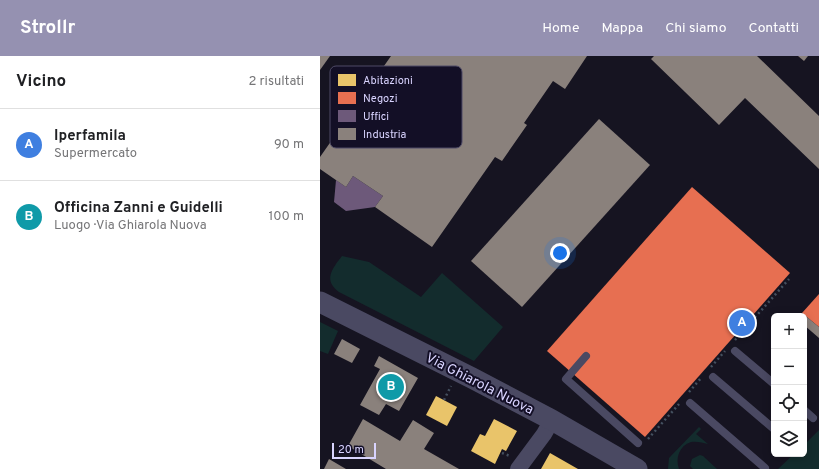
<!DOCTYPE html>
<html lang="it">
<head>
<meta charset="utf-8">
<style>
	:root { --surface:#fff; --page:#f2f2f2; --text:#202124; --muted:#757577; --line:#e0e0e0; --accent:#9591b1 }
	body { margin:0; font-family:Overpass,sans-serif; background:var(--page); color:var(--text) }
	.controls { position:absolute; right:12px; bottom:12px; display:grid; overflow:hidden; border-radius:6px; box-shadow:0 2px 10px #0003 }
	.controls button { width:36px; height:36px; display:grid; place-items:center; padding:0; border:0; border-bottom:1px solid var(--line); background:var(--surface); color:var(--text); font:20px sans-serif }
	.scale { position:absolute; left:12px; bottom:10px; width:44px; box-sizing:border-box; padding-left:4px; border:2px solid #d9d4ff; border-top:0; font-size:11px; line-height:14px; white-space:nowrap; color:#d9d4ff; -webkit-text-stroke:3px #130f26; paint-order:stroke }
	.you { position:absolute; left:240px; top:197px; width:14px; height:14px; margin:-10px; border:3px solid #fff; border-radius:50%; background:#1a73e8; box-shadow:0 0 0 6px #1a73e833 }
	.badge { display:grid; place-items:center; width:26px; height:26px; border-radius:50%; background:var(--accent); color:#fff; font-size:13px; font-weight:700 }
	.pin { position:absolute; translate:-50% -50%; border:2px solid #fff; box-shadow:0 1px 4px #0006 }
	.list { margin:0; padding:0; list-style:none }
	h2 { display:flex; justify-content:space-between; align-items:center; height:52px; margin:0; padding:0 16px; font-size:17px }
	h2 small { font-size:13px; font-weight:400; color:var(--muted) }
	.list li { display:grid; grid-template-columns:26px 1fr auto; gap:12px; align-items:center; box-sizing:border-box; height:72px; padding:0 16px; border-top:1px solid var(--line) }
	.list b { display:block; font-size:15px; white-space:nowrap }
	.list p { margin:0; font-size:13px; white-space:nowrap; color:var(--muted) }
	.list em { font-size:13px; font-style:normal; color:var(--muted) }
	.icon { flex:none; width:22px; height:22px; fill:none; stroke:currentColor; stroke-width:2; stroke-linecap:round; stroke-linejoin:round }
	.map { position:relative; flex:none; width:499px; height:413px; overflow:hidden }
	header { display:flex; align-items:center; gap:24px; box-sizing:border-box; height:56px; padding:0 20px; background:var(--accent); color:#fff }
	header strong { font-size:19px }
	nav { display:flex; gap:22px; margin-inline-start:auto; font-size:14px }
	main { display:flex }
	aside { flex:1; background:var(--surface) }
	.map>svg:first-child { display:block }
	.green { fill:#132c2d }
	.homes { fill:#e9c46a }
	.shops { fill:#e76f51 }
	.offices { fill:#6d597a }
	.industry { fill:#8a817c }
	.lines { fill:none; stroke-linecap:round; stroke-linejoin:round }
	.path { stroke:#44505f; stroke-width:2.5; stroke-dasharray:2 3; stroke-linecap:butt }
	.service { stroke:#4a4962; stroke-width:8 }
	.minor { stroke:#4a4962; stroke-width:16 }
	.tertiary { stroke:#4a4962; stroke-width:21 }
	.labels { text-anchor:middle; stroke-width:4; stroke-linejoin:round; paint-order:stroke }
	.street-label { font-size:14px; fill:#d9d4ff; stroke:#130f26 }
	.key { fill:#130f26; stroke:#4e4a67; stroke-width:1 }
	.key-label { font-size:11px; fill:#d9d4ff }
</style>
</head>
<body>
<header>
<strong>Strollr</strong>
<nav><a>Home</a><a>Mappa</a><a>Chi siamo</a><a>Contatti</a></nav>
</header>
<main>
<aside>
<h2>Vicino<small>2 risultati</small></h2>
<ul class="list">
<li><span class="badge" style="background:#3f7fe0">A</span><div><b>Iperfamila</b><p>Supermercato</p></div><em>90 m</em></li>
<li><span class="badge" style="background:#0f9aa8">B</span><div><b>Officina Zanni e Guidelli</b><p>Luogo · Via Ghiarola Nuova</p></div><em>100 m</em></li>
</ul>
</aside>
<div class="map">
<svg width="499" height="413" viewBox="0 0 499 413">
	<rect width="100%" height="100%" fill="#161421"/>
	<g class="green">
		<path d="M22,200l27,6 52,35 21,-24 61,54 -29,34 -135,-69c-16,-12 -7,-23 3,-36z"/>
		<path d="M0,266l18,9 -10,23 -8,-3z"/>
		<path d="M379,371l2,2 -5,5 12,10c-5,-1 -11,-3 -17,-2 -12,4 -16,16 -12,27h-11l1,-11z"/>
		<path d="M499,374v39h-41l16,-15h10v-9z"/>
		<path d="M380,399l3,1 14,13h-24l-3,-3 2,-7z"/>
	</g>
	<g class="homes">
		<path d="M116,340l21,11 -10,19 -21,-11z"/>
		<path d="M174,363l23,12 -11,20 -4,-2 -7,15 -24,-13 9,-17 5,2z"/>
		<path d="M230,397l28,16h-37z"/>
	</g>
	<g class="shops">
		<path d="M372,131l98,86 -145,164 -98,-86z"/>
		<path d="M499,238v33l-17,-14z"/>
	</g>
	<path class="offices" d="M33,120l30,20 -8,11 -29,4 -12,-9 2,-22 10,7z"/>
	<g class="industry">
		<path d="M0,0h10l-10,14z"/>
		<path d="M71,0h196l-22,33 -12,-8 -29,42 3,2 -25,36 -7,-4 -63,90 -57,-40 8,-11 -30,-20 -7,11 -26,-18v-12z"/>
		<path d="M334,0h103l62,60v53l-74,-71 -26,27 -68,-66z"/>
		<path d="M478,0h10l-4,5z"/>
		<path d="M279,63l51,46 -128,142 -51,-46z"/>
		<path d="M482,257l17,14v11l-15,-13v-9h-4z"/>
		<path d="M22,283l18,10 -8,14 -18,-9z"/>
		<path d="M59,300l39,22 -19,33 -13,-7 -7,11 -19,-10 20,-36 -6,-3z"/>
		<path d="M43,363l37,22 13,-21 21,13 -10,16 35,20h-73l-38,-23z"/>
		<path d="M9,403l17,10h-22z"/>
	</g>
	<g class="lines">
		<g class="path">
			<path d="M415,284l54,-61"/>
			<path d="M391,311l14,-16"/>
			<path d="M369,336l13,-15"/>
			<path d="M124,344l7,-14"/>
			<path d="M328,383l31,-35"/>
			<path d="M182,397l8,3"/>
		</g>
		<g class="service">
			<path d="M415,295l39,33"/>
			<path d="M266,300l-20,23 72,64"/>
			<path d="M393,321l61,52"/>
			<path d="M370,347l75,65"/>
			<path d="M484,354l9,8"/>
		</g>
		<path class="minor" d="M198,413l26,-35 8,-14"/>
		<path class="tertiary" d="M0,246l152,76 80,42 85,49"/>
	</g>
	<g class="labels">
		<g class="street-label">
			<text transform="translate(160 327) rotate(27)" y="5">Via Ghiarola Nuova</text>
		</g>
	</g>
	<rect x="10" y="10" width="132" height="82" rx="6" class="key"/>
	<rect x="18" y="18" width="18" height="12" fill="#e9c46a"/>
	<rect x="18" y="36" width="18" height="12" fill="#e76f51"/>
	<rect x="18" y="54" width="18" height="12" fill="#6d597a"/>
	<rect x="18" y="72" width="18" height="12" fill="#8a817c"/>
	<g class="key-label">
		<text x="43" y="28">Abitazioni</text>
		<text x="43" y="46">Negozi</text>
		<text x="43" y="64">Uffici</text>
		<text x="43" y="82">Industria</text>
	</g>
</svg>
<div class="controls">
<button>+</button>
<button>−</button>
<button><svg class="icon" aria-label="locate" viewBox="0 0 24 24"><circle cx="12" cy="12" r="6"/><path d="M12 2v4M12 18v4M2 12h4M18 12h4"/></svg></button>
<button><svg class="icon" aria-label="layers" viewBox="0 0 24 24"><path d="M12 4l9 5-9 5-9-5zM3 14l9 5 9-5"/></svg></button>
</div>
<div class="scale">20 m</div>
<div class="you"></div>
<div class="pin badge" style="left:422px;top:267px;background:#3f7fe0">A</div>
<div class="pin badge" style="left:71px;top:331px;background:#0f9aa8">B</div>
</div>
</main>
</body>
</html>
